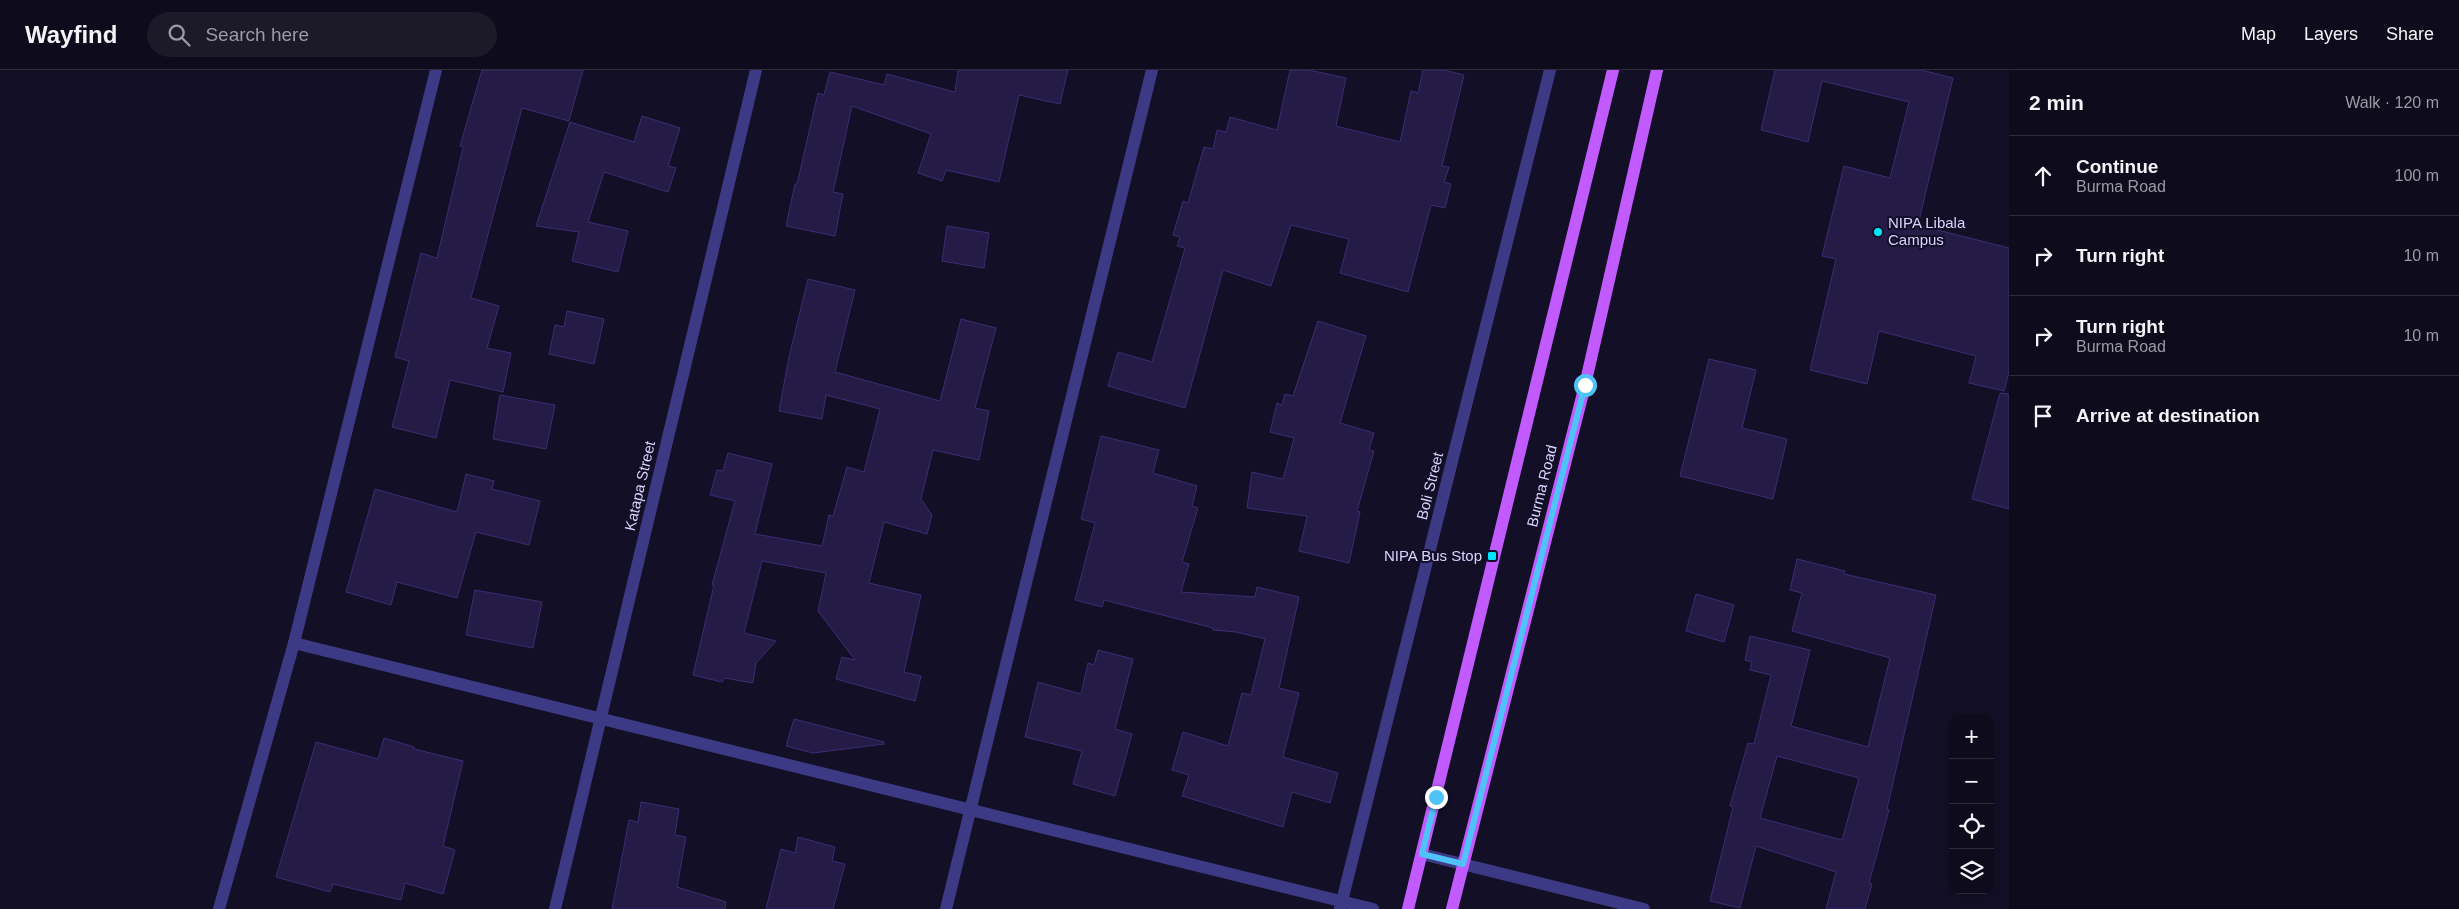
<!DOCTYPE html>
<html lang="en">
<head>
<meta charset="utf-8">
<style>
	:root { --surface:#0e0b1c; --page:#1c1929; --text:#f1f3f6; --muted:#9b9ba3; --line:#2e2b3b }
	body { margin:0; font-family:Arial,sans-serif; background:var(--page); color:var(--text) }
	.controls { position:absolute; right:15px; bottom:15px; display:grid; overflow:hidden; border-radius:10px; box-shadow:0 2px 12px #0003 }
	.controls button { width:45px; height:45px; display:grid; place-items:center; padding:0; border:0; border-bottom:1px solid var(--line); background:var(--surface); color:var(--text); font:25px sans-serif }
	.stop { position:absolute; width:15px; height:15px; margin:-11px; border:4px solid #4fc3f7; border-radius:50%; background:#fff }
	.stop.end { background:#4fc3f7; border-color:#fff; box-shadow:0 1px 5px #0008 }
	.list { margin:0; padding:0; list-style:none }
	h2 { display:flex; justify-content:space-between; align-items:center; height:65px; margin:0; padding:0 20px; font-size:21px }
	h2 small { font-size:16px; font-weight:400; color:var(--muted) }
	.list li { display:grid; grid-template-columns:32px 1fr auto; gap:15px; align-items:center; box-sizing:border-box; height:80px; padding:0 20px; border-top:1px solid var(--line) }
	.list b { display:block; font-size:19px; white-space:nowrap }
	.list p { margin:0; font-size:16px; white-space:nowrap; color:var(--muted) }
	.list em { font-size:16px; font-style:normal; color:var(--muted) }
	.icon { flex:none; width:28px; height:28px; fill:none; stroke:currentColor; stroke-width:2; stroke-linecap:round; stroke-linejoin:round }
	.map { position:relative; flex:none; width:2009px; height:839px; overflow:hidden }
	header { display:flex; align-items:center; gap:30px; box-sizing:border-box; height:70px; padding:0 25px; background:var(--surface); border-bottom:1px solid var(--line) }
	header strong { font-size:24px }
	nav { display:flex; gap:28px; margin-inline-start:auto; font-size:18px }
	.search { width:350px; height:45px; background:var(--page); display:flex; align-items:center; gap:12px; box-sizing:border-box; padding:0 18px; border-radius:28px; color:var(--muted); font-size:19px }
	main { display:flex }
	aside { flex:1; background:var(--surface) }
	.map>svg:first-child { display:block }
	.building { fill:#241b47; stroke:#3b2d73; fill-rule:evenodd }
	.lines { fill:none; stroke-linecap:round; stroke-linejoin:round }
	.minor { stroke:#3d3a85; stroke-width:12 }
	.major { stroke:#c25bff; stroke-width:12 }
	.route { stroke:#4fc3f7; stroke-width:6 }
	.poi-dot { fill:#00e5ff; stroke:#130f26; stroke-width:2 }
	.labels { text-anchor:middle; stroke-width:4; stroke-linejoin:round; paint-order:stroke }
	.poi-label { font-size:15px; fill:#d9d4ff; stroke:#130f26; text-anchor:start }
	.street-label { font-size:15px; fill:#d9d4ff; stroke:#130f26 }
</style>
</head>
<body>
<header>
<strong>Wayfind</strong>
<div class="search"><svg class="icon" aria-label="search" viewBox="0 0 24 24"><circle cx="10" cy="10" r="6"/><path d="M15 15l6 6"/></svg>Search here</div>
<nav><a>Map</a><a>Layers</a><a>Share</a></nav>
</header>
<main>
<div class="map">
<svg width="2009" height="839" viewBox="0 0 2009 839">
	<rect width="100%" height="100%" fill="#130f26"/>
	<g class="building">
		<path d="M482,0h101l-14,51 -47,-13 -51,190 28,8 -12,42 24,5 -8,39 -53,-12 -14,58 -44,-11 17,-66 -14,-4 26,-104 16,5 26,-111 -3,-1z"/>
		<path d="M958,0h110l-8,34 -41,-9 -20,87 -53,-12 -4,11 -24,-8 13,-39 -79,-28 -19,86 10,2 -8,42 -49,-10 9,-42h2l21,-91 6,2 6,-23 54,13 3,-11 68,18z"/>
		<path d="M1290,0h19l37,8 -10,48 64,16 11,-51 7,2 5,-23h21l20,5 -22,91 7,1 -5,15 7,2 -6,24 -14,-3 -23,87 -68,-19 9,-34 -58,-14 -20,61 -48,-16 -38,138 -77,-22 10,-34 34,10 33,-114 -8,-2 3,-9 -7,-2 10,-34 5,2 16,-56 9,2 4,-19 9,2 4,-15 47,13z"/>
		<path d="M1775,0h146l32,8 -35,147 91,23v124l-5,19 -35,-8 7,-27 -97,-25 -12,53 -57,-14 26,-111 -14,-3 22,-90 46,12 19,-76 -87,-21 -14,61 -47,-12z"/>
		<path d="M642,46l38,12 -12,38 8,2 -8,24 -64,-20 -16,50 40,9 -10,41 -46,-11 7,-29 -43,-6 34,-104 64,20z"/>
		<path d="M947,156l42,7 -5,35 -42,-7z"/>
		<path d="M808,209l47,11 -20,82 105,29 21,-82 35,9 -21,80 14,3 -10,49 -46,-10 -12,49 11,16 -5,19 -43,-12 -15,61 52,12 -17,77 17,4 -6,25 -79,-22 6,-22 13,3 -37,-49 8,-38 -64,-12 -18,72 32,8 -20,22 -3,20 -28,-5 -3,4 -29,-7 21,-90h-2l23,-84 -25,-6 7,-25 6,1 5,-18 44,11 -17,70 67,12 7,-31 4,1 14,-49 17,5 16,-63 -54,-14 -4,24 -43,-8 10,-54z"/>
		<path d="M567,241l37,8 -10,45 -45,-10 6,-29 9,2z"/>
		<path d="M1318,251l48,15 -26,87 34,10 -5,17 5,1 -17,60 3,1 -11,51 -50,-12 8,-35 -60,-8 5,-36 31,7 11,-41 -24,-6 7,-29 5,2 3,-11 8,2z"/>
		<path d="M1709,289l47,11 -14,58 45,11 -14,60 -93,-23z"/>
		<path d="M2000,323l9,1v115l-37,-10z"/>
		<path d="M500,325l55,10 -9,44 -53,-10z"/>
		<path d="M1101,366l58,14 -6,23 44,13 -5,20 6,2 -16,54 7,2 -8,28 74,5 2,-10 42,10 -20,91 20,5 -16,64 55,16 -8,30 -38,-11 -9,35 -101,-31 7,-21 -17,-5 11,-38 45,14 14,-53 9,2 14,-56 -29,-7 -23,-2v-2l-109,-28 -2,7 -27,-7 20,-77 -14,-4z"/>
		<path d="M466,404l28,7 -2,8 48,12 -11,44 -53,-13 -19,66 -60,-16 -6,23 -45,-13 29,-103 82,23z"/>
		<path d="M1797,489l48,12 -1,3 92,21 -49,214 2,1 -20,73 3,1 -7,25h-39l10,-37 -80,-26 -16,62 -30,-7 23,-94 -3,-1 18,-63 6,1 17,-69 -21,-5 2,-8 -7,-2 5,-24 60,14 -19,76 77,21 22,-89 -98,-27 10,-38 -12,-3zM1777,686l82,22 -17,62 -82,-22z"/>
		<path d="M475,520l67,12 -9,46 -67,-13z"/>
		<path d="M1696,524l38,11 -10,37 -38,-11z"/>
		<path d="M1098,580l35,9 -18,70 17,5 -17,62 -42,-12 9,-33 -57,-14 13,-55 43,12 7,-31 6,2z"/>
		<path d="M794,649l90,23v2l-71,9 -27,-7z"/>
		<path d="M384,668l30,9v2l49,12 -20,85 12,4 -12,44 -38,-11 -4,17 -68,-16 -3,8 -54,-15 40,-135 62,17z"/>
		<path d="M641,732l38,7 -4,26 11,2 -9,50 49,15 -1,7h-113l17,-89 9,2z"/>
		<path d="M798,767l37,10 -3,14 13,3 -12,45h-67l15,-60 14,4z"/>
	</g>
	<g class="lines">
		<g class="minor">
			<path d="M294,573l1079,266"/>
			<path d="M1422,784l222,55"/>
			<path d="M219,839l75,-266 142,-573"/>
			<path d="M555,839l201,-839"/>
			<path d="M946,839l206,-839"/>
			<path d="M1340,839l210,-839"/>
		</g>
		<g class="major">
			<path d="M1408,839l205,-839"/>
			<path d="M1452,839l133,-524 72,-315"/>
		</g>
	</g>
	<g class="lines">
		<path class="route" d="M1436,727l-14,57 41,10 122,-479"/>
	</g>
	<g class="poi-dot">
		<circle cx="1878" cy="162" r="5"/>
		<rect x="1487" y="481" width="10" height="10" rx="2.5"/>
	</g>
	<g class="labels">
		<g class="poi-label">
			<text x="1888" y="158">NIPA Libala<tspan x="1888" dy="17">Campus</tspan></text>
			<text x="1482" y="491" text-anchor="end">NIPA Bus Stop</text>
		</g>
		<g class="street-label">
			<text transform="translate(640 416) rotate(-77)" y="5">Katapa Street</text>
			<text transform="translate(1430 416) rotate(-76)" y="5">Boli Street</text>
			<text transform="translate(1542 416) rotate(-76)" y="5">Burma Road</text>
		</g>
	</g>
</svg>
<div class="controls">
<button>+</button>
<button>−</button>
<button><svg class="icon" aria-label="locate" viewBox="0 0 24 24"><circle cx="12" cy="12" r="6"/><path d="M12 2v4M12 18v4M2 12h4M18 12h4"/></svg></button>
<button><svg class="icon" aria-label="layers" viewBox="0 0 24 24"><path d="M12 4l9 5-9 5-9-5zM3 14l9 5 9-5"/></svg></button>
</div>
<div class="stop" style="left:1585px;top:315px"></div>
<div class="stop end" style="left:1436px;top:727px"></div>
</div>
<aside>
<h2>2 min<small>Walk · 120 m</small></h2>
<ul class="list">
<li><svg class="icon" aria-label="ahead" viewBox="0 0 24 24"><path d="M12 20V5M6 11l6-6 6 6"/></svg><div><b>Continue</b><p>Burma Road</p></div><em>100 m</em></li>
<li><svg class="icon" aria-label="right" viewBox="0 0 24 24"><path d="M7 20v-9h11M14 6l5 5-5 5"/></svg><div><b>Turn right</b></div><em>10 m</em></li>
<li><svg class="icon" aria-label="right" viewBox="0 0 24 24"><path d="M7 20v-9h11M14 6l5 5-5 5"/></svg><div><b>Turn right</b><p>Burma Road</p></div><em>10 m</em></li>
<li><svg class="icon" aria-label="arrive" viewBox="0 0 24 24"><path d="M6 21V4h12l-3 4 3 4H6"/></svg><div><b>Arrive at destination</b></div></li>
</ul>
</aside>
</main>
</body>
</html>
